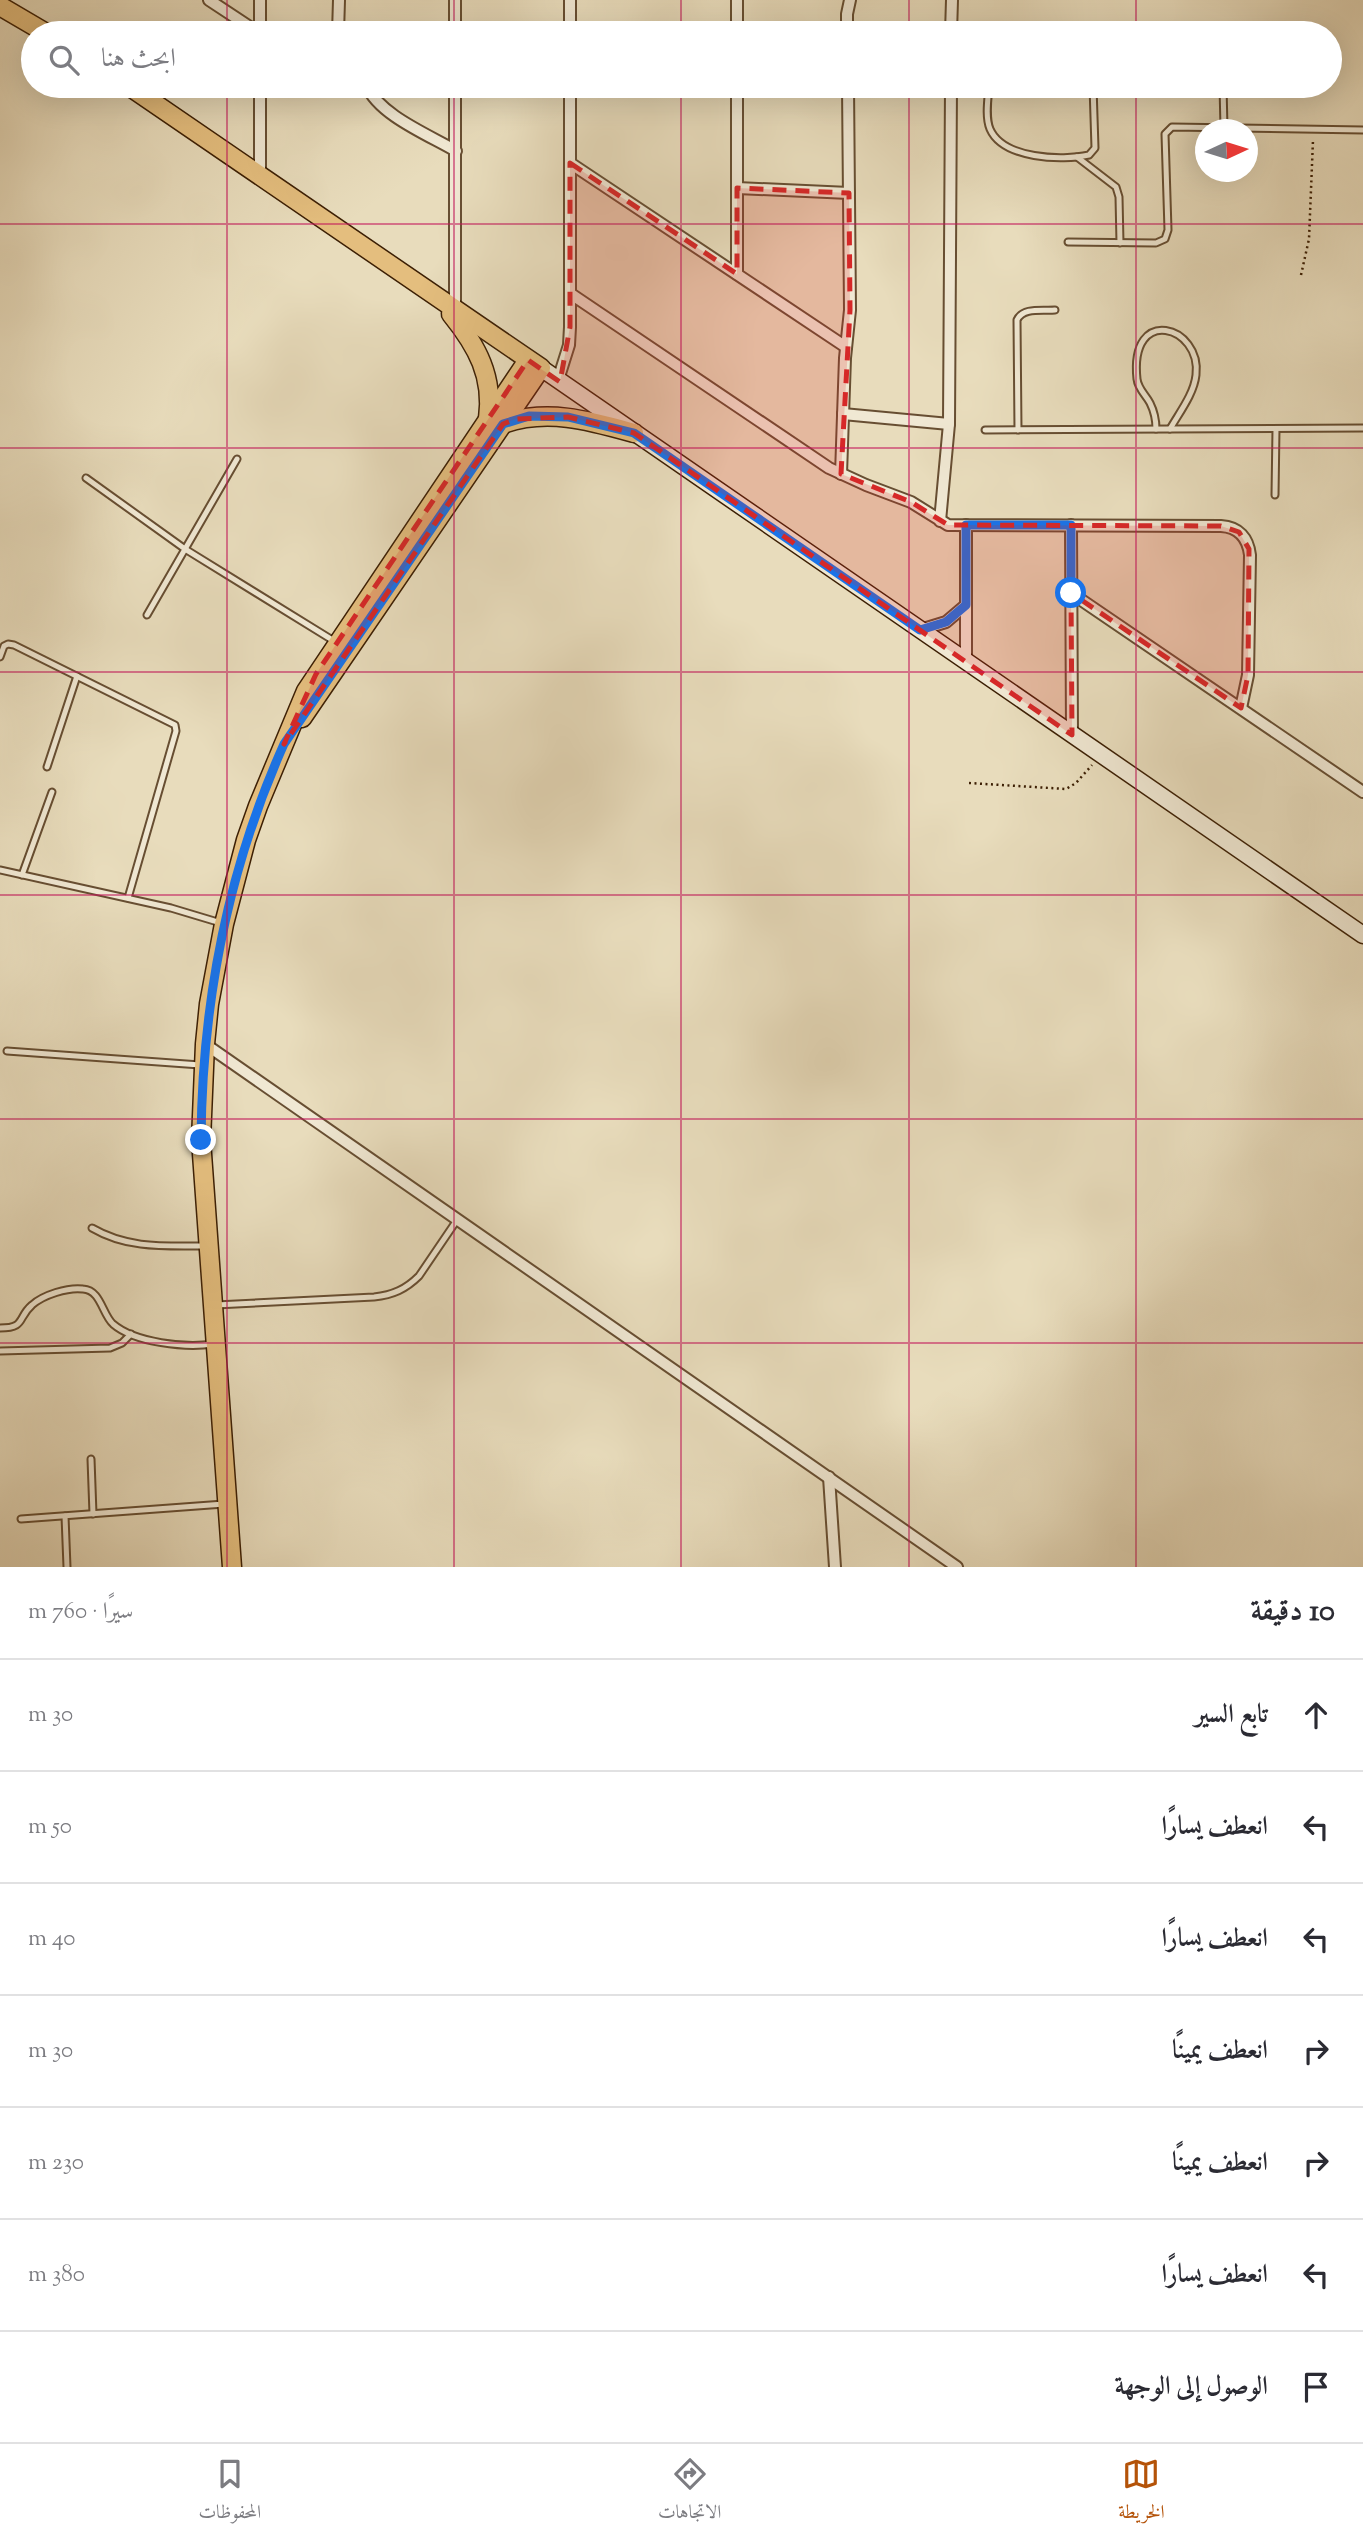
<!DOCTYPE html>
<html lang="ar">
<head>
<meta charset="utf-8">
<style>
	:root { --surface:#fff; --page:#f7f7f7; --text:#2b2b33; --muted:#7c7c81; --line:#e1e1e2; --accent:#b45309 }
	body { margin:0; font-family:"Sorts Mill Goudy",Amiri,serif; background:var(--page); color:var(--text); direction:rtl }
	.compass { position:absolute; left:1195px; top:119px; width:63px; height:63px; border-radius:50%; background:var(--surface); box-shadow:0 7px 28px #0002; rotate:86deg }
	.stop { position:absolute; width:21px; height:21px; margin:-16px; border:5px solid #1a73e8; border-radius:50%; background:#fff }
	.stop.end { background:#1a73e8; border-color:#fff; box-shadow:0 2px 7px #0008 }
	.list { margin:0; padding:0; list-style:none }
	h2 { display:flex; justify-content:space-between; align-items:center; height:91px; margin:0; padding:0 28px; font-size:30px }
	h2 small { font-size:23px; font-weight:400; color:var(--muted) }
	.list li { display:grid; grid-template-columns:46px 1fr auto; gap:21px; align-items:center; box-sizing:border-box; height:112px; padding:0 28px; border-top:2px solid var(--line) }
	.list b { display:block; font-size:26px; white-space:nowrap }
	.list em { font-size:23px; font-style:normal; color:var(--muted) }
	.icon { flex:none; width:38px; height:38px; fill:none; stroke:currentColor; stroke-width:2; stroke-linecap:round; stroke-linejoin:round }
	.map { position:relative; flex:none; width:1363px; height:1567px; overflow:hidden; direction:ltr }
	.search { position:absolute; background:var(--surface); box-shadow:0 7px 28px #0002; left:21px; right:21px; top:21px; height:77px; display:flex; align-items:center; gap:18px; box-sizing:border-box; padding:0 24px; border-radius:38px; color:var(--muted); font-size:26px }
	.sheet { height:875px; background:var(--surface) }
	nav { display:flex; justify-content:space-around; align-items:center; box-sizing:border-box; height:98px; border-top:2px solid var(--line); background:var(--surface); font-size:19px; color:var(--muted) }
	nav a { display:grid; justify-items:center; gap:4px }
	nav .on { color:var(--accent) }
	.map>svg:first-child { display:block }
	.lines { fill:none; stroke-linecap:round; stroke-linejoin:round }
	.service-casing { stroke:#674e32; stroke-width:9 }
	.minor-casing { stroke:#674e32; stroke-width:14 }
	.secondary-casing { stroke:#3c1f04; stroke-width:19 }
	.primary-casing { stroke:#3c1f04; stroke-width:21 }
	.path { stroke:#3c1f04; stroke-width:2.5; stroke-dasharray:2 3.5; stroke-linecap:butt }
	.service { stroke:#f0e8d3; stroke-width:5 }
	.minor { stroke:#f0e8d3; stroke-width:10 }
	.secondary { stroke:#f0e8d3; stroke-width:16 }
	.primary { stroke:#e4be7e; stroke-width:18 }
	.route { stroke:#1a73e8; stroke-width:9 }
	.marked { fill:#d62828; fill-opacity:0.2; stroke:#d62828; stroke-width:5; stroke-dasharray:14 9; stroke-linejoin:round }
	.grid { fill:none; stroke:#c2185b; stroke-width:2; stroke-opacity:0.55 }
</style>
</head>
<body>
<div class="map">
<svg width="1363" height="1567" viewBox="0 0 1363 1567">
	<rect width="100%" height="100%" fill="#e8dcbc"/>
	<filter id="stains"><feTurbulence type="fractalNoise" baseFrequency=".00286" numOctaves="4"/><feColorMatrix values="0 0 0 0 .2 0 0 0 0 .09 0 0 0 0 .02 0 0 0 .5 -.17"/></filter>
	<radialGradient id="worn" r=".72"><stop offset=".6" stop-color="#630" stop-opacity="0"/><stop offset="1" stop-color="#630" stop-opacity=".3"/></radialGradient>
	<g class="lines">
		<g class="service-casing">
			<g id="service">
				<path d="M989,86c-1,13 -4,31 1,43 13,30 72,32 99,26l6,-7 -2,-62"/>
				<path d="M1223,86l1,42"/>
				<path d="M1077,157l39,30 3,10 1,46"/>
				<path d="M1068,242l88,1 9,-4 3,-9 -3,-96 7,-7 191,3"/>
				<path d="M1156,429c0,-9 -2,-18 -6,-26 -4,-8 -12,-14 -13,-24 -8,-75 65,-53 59,-4 -2,19 -17,38 -26,54"/>
				<path d="M985,430l378,-2"/>
				<path d="M1018,430l-1,-110c6,-13 25,-9 38,-10"/>
				<path d="M86,478l99,71 149,92"/>
				<path d="M1275,495l1,-66"/>
				<path d="M147,615l90,-156"/>
				<path d="M0,657l4,-11 4,-2 6,1 161,80 1,6 -48,167"/>
				<path d="M47,767l30,-91"/>
				<path d="M0,870l171,38 50,15"/>
				<path d="M22,875l30,-83"/>
				<path d="M7,1051l193,14"/>
				<path d="M92,1228c36,21 73,18 114,18"/>
				<path d="M216,1305l158,-8c19,-2 32,-8 45,-21l38,-56"/>
				<path d="M0,1328c26,0 17,-10 32,-23 11,-10 36,-18 51,-16 18,1 19,25 30,35 22,19 73,24 100,20"/>
				<path d="M0,1351l110,-3 12,-5 9,-9"/>
				<path d="M91,1459l2,55"/>
				<path d="M65,1516l2,51"/>
				<path d="M21,1519l203,-15"/>
			</g>
		</g>
		<g class="minor-casing">
			<g id="minor">
				<path d="M209,0l50,33"/>
				<path d="M260,0v33"/>
				<path d="M455,0v33"/>
				<path d="M570,0v33"/>
				<path d="M570,29l167,2"/>
				<path d="M338,33l1,-33"/>
				<path d="M737,33v-33"/>
				<path d="M847,33v-19l3,-14"/>
				<path d="M951,33l1,-33"/>
				<path d="M260,86v90"/>
				<path d="M367,86c12,29 62,49 89,65"/>
				<path d="M570,163l276,184"/>
				<path d="M737,188l112,5"/>
				<path d="M737,274v-188"/>
				<path d="M571,294l258,174 37,17 45,17 37,23 273,1c18,1 27,12 29,29l-2,120 -7,33"/>
				<path d="M455,310v-224"/>
				<path d="M558,380l11,-35 1,-18v-241"/>
				<path d="M843,414l106,10"/>
				<path d="M841,474l4,-116 5,-48 -2,-224"/>
				<path d="M940,521l9,-97 2,-338"/>
				<path d="M1071,525l1,210"/>
				<path d="M1071,593l292,199"/>
				<path d="M920,630l26,-8 20,-17"/>
				<path d="M966,662v-137"/>
				<path d="M205,1044l752,523"/>
				<path d="M829,1477l6,90"/>
			</g>
		</g>
		<g class="secondary-casing">
			<path id="secondary" d="M541,368l822,567"/>
		</g>
		<g class="primary-casing">
			<g id="primary">
				<path d="M0,6l46,27"/>
				<path d="M129,86l412,282 -239,350"/>
				<path d="M451,314c26,32 43,63 37,105"/>
				<path d="M503,424c44,-16 88,-3 131,9"/>
				<path d="M232,1567l-31,-427 4,-96 4,-40 15,-80 22,-84 12,-34 48,-115 222,-331"/>
			</g>
		</g>
		<g class="path">
			<path d="M1301,275l8,-36 4,-99"/>
			<path d="M969,783l97,6 10,-6 16,-18"/>
		</g>
		<use href="#service" class="service"/>
		<use href="#minor" class="minor"/>
		<use href="#secondary" class="secondary"/>
		<use href="#primary" class="primary"/>
	</g>
	<g class="lines">
		<path class="route" d="M201,1140c1,-137 27,-271 83,-396l219,-320 26,-8 39,1 66,16 286,197 26,-8 20,-17v-80h105v68"/>
	</g>
	<path class="marked" d="M570,163l167,111v-86l112,5 1,117 -9,164 70,28 37,23 273,1 18,6 10,17 -1,126 -7,33 -170,-115 1,142 -438,-302 -66,-16 -52,2 -13,5 -219,320 32,-70 212,-314 32,22 10,-55z"/>
	<path class="grid" d="M227,0v33M454,0v33M681,0v33M909,0v33M1136,0v33M227,86v1481M454,86v1481M681,86v1481M909,86v1481M1136,86v1481M0,224h1363M0,448h1363M0,672h1363M0,895h1363M0,1119h1363M0,1343h1363"/>
	<rect width="100%" height="100%" filter="url(#stains)"/>
	<rect width="100%" height="100%" fill="url(#worn)"/>
</svg>
<svg class="compass" viewBox="-18 -18 36 36"><path d="M0-13l5 13h-10z" fill="#e53935"/><path d="M0 13l5-13h-10z" fill="#7c7c81"/></svg>
<div class="stop" style="left:1071px;top:593px"></div>
<div class="stop end" style="left:201px;top:1140px"></div>
<div class="search"><svg class="icon" aria-label="search" viewBox="0 0 24 24"><circle cx="10" cy="10" r="6"/><path d="M15 15l6 6"/></svg>ابحث هنا</div>
</div>
<section class="sheet">
<h2>10 دقيقة<small>سيرًا · 760 m</small></h2>
<ul class="list">
<li><svg class="icon" aria-label="ahead" viewBox="0 0 24 24"><path d="M12 20V5M6 11l6-6 6 6"/></svg><div><b>تابع السير</b></div><em>30 m</em></li>
<li><svg class="icon" aria-label="left" viewBox="0 0 24 24"><path d="M17 20v-9H6M10 6l-5 5 5 5"/></svg><div><b>انعطف يسارًا</b></div><em>50 m</em></li>
<li><svg class="icon" aria-label="left" viewBox="0 0 24 24"><path d="M17 20v-9H6M10 6l-5 5 5 5"/></svg><div><b>انعطف يسارًا</b></div><em>40 m</em></li>
<li><svg class="icon" aria-label="right" viewBox="0 0 24 24"><path d="M7 20v-9h11M14 6l5 5-5 5"/></svg><div><b>انعطف يمينًا</b></div><em>30 m</em></li>
<li><svg class="icon" aria-label="right" viewBox="0 0 24 24"><path d="M7 20v-9h11M14 6l5 5-5 5"/></svg><div><b>انعطف يمينًا</b></div><em>230 m</em></li>
<li><svg class="icon" aria-label="left" viewBox="0 0 24 24"><path d="M17 20v-9H6M10 6l-5 5 5 5"/></svg><div><b>انعطف يسارًا</b></div><em>380 m</em></li>
<li><svg class="icon" aria-label="arrive" viewBox="0 0 24 24"><path d="M6 21V4h12l-3 4 3 4H6"/></svg><div><b>الوصول إلى الوجهة</b></div></li>
</ul>
</section>
<nav>
<a class="on"><svg class="icon" aria-label="map" viewBox="0 0 24 24"><path d="M3 6l6-2 6 2 6-2v14l-6 2-6-2-6 2zM9 4v14M15 6v14"/></svg>الخريطة</a>
<a><svg class="icon" aria-label="directions" viewBox="0 0 24 24"><path d="M12 3l9 9-9 9-9-9zM9 14v-3h6M13 9l2 2-2 2"/></svg>الاتجاهات</a>
<a><svg class="icon" aria-label="saved" viewBox="0 0 24 24"><path d="M7 4h10v16l-5-4-5 4z"/></svg>المحفوظات</a>
</nav>
</body>
</html>
